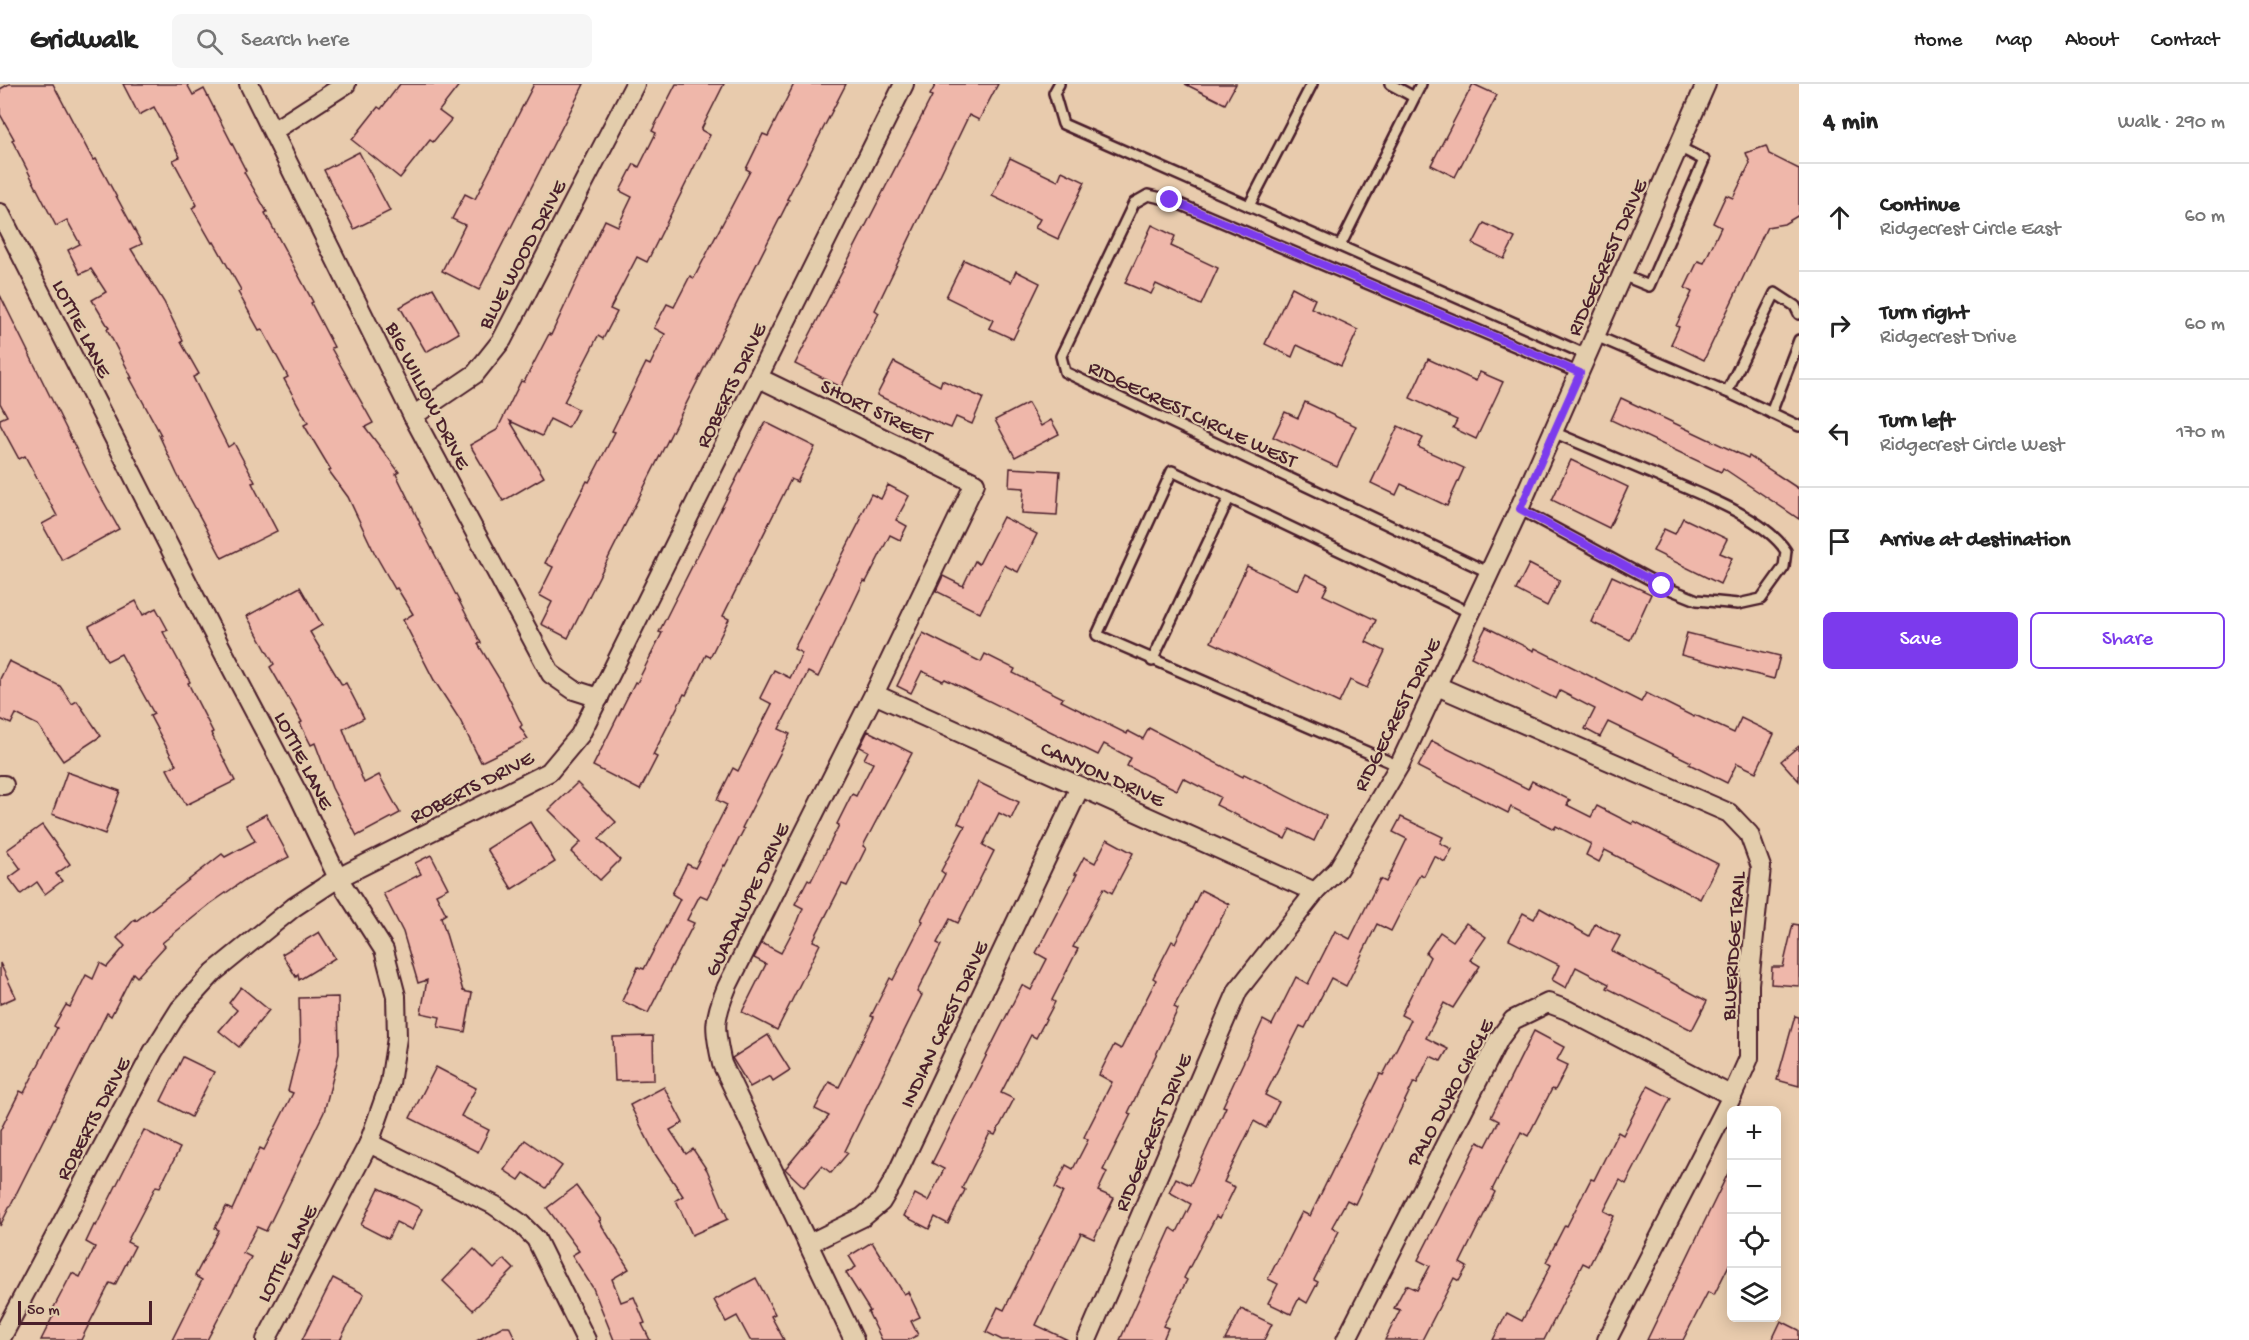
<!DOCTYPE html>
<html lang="en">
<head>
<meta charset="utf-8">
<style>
	:root { --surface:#fff; --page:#f6f6f6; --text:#222; --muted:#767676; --line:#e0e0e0; --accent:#7c3aed }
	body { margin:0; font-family:"Gochi Hand",sans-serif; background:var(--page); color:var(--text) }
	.controls { position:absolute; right:18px; bottom:18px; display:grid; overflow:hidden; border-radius:9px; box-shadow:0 3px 15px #0003 }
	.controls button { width:54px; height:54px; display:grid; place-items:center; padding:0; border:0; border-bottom:2px solid var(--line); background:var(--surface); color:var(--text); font:30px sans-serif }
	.scale { position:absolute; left:18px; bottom:15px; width:134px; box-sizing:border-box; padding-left:6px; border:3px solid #4a1f2b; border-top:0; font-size:16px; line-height:21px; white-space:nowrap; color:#4a1f2b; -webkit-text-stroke:4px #e3cdac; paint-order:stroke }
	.stop { position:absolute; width:18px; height:18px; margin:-14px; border:4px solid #7c3aed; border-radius:50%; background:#fff }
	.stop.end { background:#7c3aed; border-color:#fff; box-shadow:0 2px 6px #0008 }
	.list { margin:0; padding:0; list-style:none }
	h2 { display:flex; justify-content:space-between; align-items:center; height:78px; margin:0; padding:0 24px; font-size:26px }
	h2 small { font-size:20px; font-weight:400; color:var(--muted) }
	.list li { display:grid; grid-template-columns:39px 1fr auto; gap:18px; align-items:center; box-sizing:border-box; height:108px; padding:0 24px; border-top:2px solid var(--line) }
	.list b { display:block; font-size:22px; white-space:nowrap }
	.list p { margin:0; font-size:20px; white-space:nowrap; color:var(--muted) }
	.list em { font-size:20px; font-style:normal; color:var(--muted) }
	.actions { display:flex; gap:12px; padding:18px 24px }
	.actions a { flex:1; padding:14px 0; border:2px solid var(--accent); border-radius:9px; text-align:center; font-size:21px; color:var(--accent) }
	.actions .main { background:var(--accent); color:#fff }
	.icon { flex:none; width:33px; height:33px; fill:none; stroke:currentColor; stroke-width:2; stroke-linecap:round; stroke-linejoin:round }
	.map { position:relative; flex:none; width:1799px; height:1256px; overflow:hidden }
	header { display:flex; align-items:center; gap:36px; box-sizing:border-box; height:84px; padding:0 30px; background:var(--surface); border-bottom:2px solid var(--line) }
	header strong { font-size:28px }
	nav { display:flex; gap:33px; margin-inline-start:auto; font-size:21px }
	.search { width:420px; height:54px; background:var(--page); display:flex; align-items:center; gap:15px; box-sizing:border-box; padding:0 21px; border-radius:9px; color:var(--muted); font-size:22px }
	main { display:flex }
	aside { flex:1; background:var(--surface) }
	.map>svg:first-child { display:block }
	.building { fill:#efb7aa; stroke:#4a1f2b; stroke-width:1.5 }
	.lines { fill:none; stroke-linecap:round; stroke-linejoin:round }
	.service-casing { stroke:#4a1f2b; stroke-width:14 }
	.minor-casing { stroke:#4a1f2b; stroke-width:22 }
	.service { stroke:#e3cdac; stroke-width:9 }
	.minor { stroke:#e3cdac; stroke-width:18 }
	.route { stroke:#7c3aed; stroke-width:8 }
	.labels { text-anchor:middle; stroke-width:4.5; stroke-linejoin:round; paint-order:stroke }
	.street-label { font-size:21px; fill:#4a1f2b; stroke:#e3cdac }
</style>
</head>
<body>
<header>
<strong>Gridwalk</strong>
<div class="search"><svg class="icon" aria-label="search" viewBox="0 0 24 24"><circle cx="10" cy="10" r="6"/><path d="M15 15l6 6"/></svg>Search here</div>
<nav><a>Home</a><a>Map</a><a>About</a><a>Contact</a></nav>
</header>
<main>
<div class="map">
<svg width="1799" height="1256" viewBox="0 0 1799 1256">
	<rect width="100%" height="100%" fill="#e8cbad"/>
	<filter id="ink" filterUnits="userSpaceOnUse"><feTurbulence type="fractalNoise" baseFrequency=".0167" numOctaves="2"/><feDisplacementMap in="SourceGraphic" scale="12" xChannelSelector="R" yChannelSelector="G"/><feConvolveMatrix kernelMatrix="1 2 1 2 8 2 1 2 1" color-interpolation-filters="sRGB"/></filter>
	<g filter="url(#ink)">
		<g class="building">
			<path d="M9,0h44l40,76 3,-1 46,85 -11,5 33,53 19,39 -2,1 18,32 -6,3 35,70 6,-4 21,39 -3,1 25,48 -55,27 -45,-84 -18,-39h2l-31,-57h2l-25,-49 2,-1 -17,-28 14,-8 -15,-23 -11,5 -12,-24 12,-6 -13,-24 -11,6 -44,-86 2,-1 -14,-25v-25z"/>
			<path d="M123,0h64l6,11 11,-6 42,82 -2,1 23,40 -2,1 48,89 -2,1 23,44 -3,1 42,75 -8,4 34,45 -3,2 24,49 -1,1 62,119 -3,1 22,36 22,45 -2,2 8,12 -47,23 -21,-42 -26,-40 -31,-60 10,-6 -16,-26 -2,1 -20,-35 -27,-57 -19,-26 2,-1 -27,-45 4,-2 -24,-44 4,-2 -26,-48 -3,1 -21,-38 3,-2 -27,-48 -2,1 -20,-35 5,-3 -24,-45 7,-3 -26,-50 -15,8z"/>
			<path d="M400,0h60l-21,27 12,9 -18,22 -3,-2 -30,38 -48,-38 26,-33 3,2z"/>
			<path d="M534,0h50l-105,206 -37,-19 23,-46 -13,-6 13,-25 10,5z"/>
			<path d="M676,0h48l-23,46 9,5 -63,127 -10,-5 -27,52 7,3 -14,27 -5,-3 -34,66 14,7 -10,19 -18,-9 -8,17 -32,-15 34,56 -41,24 -33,-56 27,-15 24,-49 3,1 25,-48 2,1 54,-115 13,6 14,-29 -12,-6 14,-27 5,3 17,-34 -4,-2z"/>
			<path d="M794,0h52l-59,115 2,1 -221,438 -27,-14 11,-22 -13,-7 14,-28 -8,-4 42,-82 2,1 26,-50 -3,-1 34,-68 4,2 15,-31 -11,-6 13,-24 7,3 16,-31 4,2 56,-107 -4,-2 17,-35 5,2z"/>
			<path d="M936,0h62l-19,36 -10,-5 -94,195 4,3 -38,74 -46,-23 137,-268 -2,-1z"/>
			<path d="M1185,0h51l-11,20z"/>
			<path d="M1473,0l24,11 -42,82 -24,-12z"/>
			<path d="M1766,62l3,8 30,15v46l-15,9 -17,3 -63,133 -33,-16 8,-17 -3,-1 16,-34 -7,-4 13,-27 6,2 17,-36 -8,-4 13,-28 7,3 17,-35 -4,-10z"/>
			<path d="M359,68l31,59 -36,18 -30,-59z"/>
			<path d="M1010,74l48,23 4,-10 23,11 -27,57 -23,-11 5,-9 -48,-23z"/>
			<path d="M1484,139l31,15 -11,21 -31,-15z"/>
			<path d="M1152,141l23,11 -4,10 47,22 -17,37 -45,-21 -5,10 -26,-11z"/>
			<path d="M964,176l47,22 5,-11 24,12 -27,56 -24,-11 4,-8 -47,-23z"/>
			<path d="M1292,203l23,12 -4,9 47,22 -17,36 -44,-21 -5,12 -27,-13z"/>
			<path d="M433,204l26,45 -33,19 -26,-45z"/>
			<path d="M0,211l93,188 26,46 -57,31 -20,-36 15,-8 -32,-60 -6,3 -19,-35v-5l7,-3 -7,-13z"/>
			<path d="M1428,275l48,22 4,-9 23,10 -27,57 -23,-11 4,-8 -47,-22z"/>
			<path d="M894,278l46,24 2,-6 41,18 -11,26 -16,-7 -5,11 -37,-15 -37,-18z"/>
			<path d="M1621,314l127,60 1,-2 50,33v30l-76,-51 -2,4 -110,-52z"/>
			<path d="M1305,318l51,24 -19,41 -64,-30 12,-25 13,6z"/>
			<path d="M1028,319l13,23 10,-6 8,14 -44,23 -20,-37z"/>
			<path d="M765,338l50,25 -18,35 -6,-3 -68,137 6,3 -19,38 -4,-2 -20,40 -2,-1 -31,61 4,2 -17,33 -47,-24 42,-84 2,1 25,-50 -3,-1 13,-26z"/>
			<path d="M1398,342l25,12 -5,9 46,21 -17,38 -46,-22 -5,11 -25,-12z"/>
			<path d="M1571,376l57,27 -19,41 -57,-28z"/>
			<path d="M1010,384l50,3 -3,44 -35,-2 2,-25 -15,-1z"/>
			<path d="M888,401l21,11 -13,24 11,6 -7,14 -10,-5 -24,47 -2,-1 -46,96 -10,-5 -29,57 11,5 -48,94 2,1 -19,37 -1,-1 -17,33 -7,-3 -13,25 7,3 -46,90 -26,-12 16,-34 6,2 36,-70 -8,-5 15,-30 8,4 32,-63 -10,-5 16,-32 5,3 34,-67 -12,-6 14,-28 16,8 12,-25 -8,-4 67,-130 -2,-1 12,-24 10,5z"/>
			<path d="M1003,433l34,17 -19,38 -14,-7 -24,48 -44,-22 7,-15 20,10 12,-25 4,3z"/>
			<path d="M1683,434l44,21 -7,14 12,5 -12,26 -67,-33 11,-22 11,5z"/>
			<path d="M1529,480l31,16 -13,26 -31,-16z"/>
			<path d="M1247,482l51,24 8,-16 22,11 -5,10 53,25 -10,22 19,9 -18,37 -17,-8 -11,23 -128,-61z"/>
			<path d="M1612,492l39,18 -21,46 -39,-18z"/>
			<path d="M300,503l22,38 -12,7 32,53 4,-2 18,35 -21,11 21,54 15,-8 21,38 -43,23 -25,-48 -17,-45 -4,2 -11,-22 2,-1 -32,-55 4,-3 -27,-48z"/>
			<path d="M136,517l7,14 13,-7 12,22 -5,2 27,50 -2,1 25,49 -2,1 24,48 -49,24 -19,-36 9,-4 -26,-49 4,-2 -33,-60 -14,7 -18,-35z"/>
			<path d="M1486,543l48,24 1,-3 106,54 5,-9 48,24 1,-2 39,18 7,-15 33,16 -18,38 -19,-9 -10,20 -38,-19 2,-2 -83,-40 -8,15 -15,-8 10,-20 -35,-18 -4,8 -85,-42z"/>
			<path d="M923,549l58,29 4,-8 30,15 -2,4 50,25 -2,3 66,33 1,-3 15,8 6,-11 94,49 1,-3 82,42 -12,25 -24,-12 -5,10 -69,-34 4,-8 -37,-19 -6,12 -50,-24 4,-8 -27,-14 -6,11 -153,-76 -2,2 -21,-10 -11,22 -14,-7z"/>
			<path d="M1687,549l93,23 -6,23 -93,-24z"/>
			<path d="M9,577l51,25 12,18 5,-3 24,35 -38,25 -25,-36 -22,-11 -5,10 -11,-5v-40z"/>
			<path d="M868,647l44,22 -49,93 3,2 -19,38 -5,-2 -29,57 7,3 -43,86 -35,-18 24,-48 -12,-6 8,-15 19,10 17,-32 5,-13 -8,-4 13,-25 3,2 28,-56 -2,-1 15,-30 4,2 17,-33 -9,-4 4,-8 -8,-4z"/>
			<path d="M1432,657l96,48 4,-8 38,19 -3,5 24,12 6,-11 35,18 2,-3 84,43 -18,35 -95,-49 -6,12 -13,-7 5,-11 -35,-18 -2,3 -43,-22 -3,6 -90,-46z"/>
			<path d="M1799,662v35l-18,-20z"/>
			<path d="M67,688l53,19 -15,43 -53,-20z"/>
			<path d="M978,698l41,20 -8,17 -12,-6 -16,32 11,6 -36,72 -8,-4 -13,24 4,2 -24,47 5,3 -77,156 3,2 -17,20 -9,-7 -18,21 -19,-18 44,-53 -14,-7 14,-27 10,5 35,-70 -3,-1 19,-38 3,2 30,-59 -2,-1 24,-46 -4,-3 24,-45 -7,-3z"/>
			<path d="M577,699l39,39 -17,17 21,21 -20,20 -29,-28 10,-10 -32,-32z"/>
			<path d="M266,730l23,43 -43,22 -36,25 -48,39 3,3 -28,31 -4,-4 -22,43 -4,-3 -107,213v-95l20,-40 4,2 33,-65 -3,-2 12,-21 4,2 16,-32 7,4 7,-16 7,4 18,-21 -8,-8 18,-19 1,2 86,-67 3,3 30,-16 -9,-16z"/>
			<path d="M1401,733l42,20 -3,6 12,6 -7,13 -11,-6 -10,20 -4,-2 -29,57 -14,-7 -31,62 -15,-8 -26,50 -5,-2 -35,69 14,7 -13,26 -12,-7 -30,61 11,5 -15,31 -4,-2 -32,62 3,2 -24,46 5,2 -5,12h-43l51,-112 6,4 14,-28 -22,-12 7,-14 14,7 36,-78 -3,-1 40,-86 9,5 24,-48 12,7 27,-53 15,8 30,-60 6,3 21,-43 -14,-7z"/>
			<path d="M530,738l25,40 -43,27 -25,-40z"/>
			<path d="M42,741l28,39 -14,10 6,7 -17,13 -8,-12 -16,12 -12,-16 12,-9 -14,-19z"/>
			<path d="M1107,755l26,14 -21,40 -8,-5 -31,59 5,2 -26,51 3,2 -19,36 -5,-3 -30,58 13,6 -19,36 -5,-2 -28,55 3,2 -17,34 -13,-7 -6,12 -25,-13 11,-22 13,7 16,-32 -12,-6 90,-178 9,5 16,-31 -11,-6 41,-79h-2l9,-17 11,6z"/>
			<path d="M431,771l17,33 -12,6 10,20 -5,3 22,74 9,2 -7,39 -27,-5 2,-10 -19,-4 6,-33 -9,3 -15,-51 -20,-39 38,-19 -6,-11z"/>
			<path d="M1201,806l28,14 -55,103 4,2 -50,104 3,1 -28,56 4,2 -9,19 16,7 -20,41 -13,-6 -45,92 32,15h-66l-16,-8 12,-25 6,3 59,-118 -8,-4 11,-23 7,4 15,-29 -4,-3 28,-55 -13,-7 15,-30 7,4 35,-69 -3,-2 19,-37 3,2z"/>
			<path d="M1540,824l49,28 6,-12 25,12 -8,15 95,50 -15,29 -85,-42 2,-4 -33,-17 -10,21 -14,-8 7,-15 -50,-25 14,-27 11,6z"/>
			<path d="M1466,839l20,14 -16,23 10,6 -27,42 -9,-5 -18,35 22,11 -7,12 -11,-5 -13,27 -3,-1 -59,122 -8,-4 -15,27 7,4 -25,49 4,2 -11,21 -8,-5 -8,16 -23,-11 10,-19 -10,-5 34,-67 8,4 70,-142 3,1 28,-55 -10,-5 29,-58 -4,-4 14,-21 13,9z"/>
			<path d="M1793,840l6,1v61l-28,-2 1,-17h11z"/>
			<path d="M319,848l16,26 -36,22 -1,-6 -2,3 -14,-23z"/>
			<path d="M0,879l16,34 -16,7z"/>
			<path d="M241,903l28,23 -30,37 -20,-16 18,-21 -8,-7z"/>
			<path d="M338,913l1,57 -15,58 -58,119 -9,-4 -14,26 8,4 -44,83h-35l30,-60 -7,-4 24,-46 -4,-2 11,-21 6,3 28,-62 4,2 29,-57 -5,-2 12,-49 -1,-44z"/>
			<path d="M1795,932l4,1v69l-22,-6z"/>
			<path d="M1534,947l30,16 -7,13 11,5 -13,25 -3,-1 -24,47 -7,-4 -29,58 3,2 -35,71 7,4 -8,14 -5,-3 -32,62h-37l15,-30 -6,-2 12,-23 11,5 13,-24 -12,-6 60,-118 8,4 13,-25 -8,-4z"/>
			<path d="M768,951l22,35 -17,11 -3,-5 -20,11 -18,-29z"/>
			<path d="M653,952l1,44 -39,1 -2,-44z"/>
			<path d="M183,973l31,15 -23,45 -30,-16z"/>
			<path d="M436,983l40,21 -15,28 28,14 -11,22 -68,-34z"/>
			<path d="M1648,1002l23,12 -45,86 -6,-4 -16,31 10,5 -25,50 -6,-3 -39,77h-51l14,-27 15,8 29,-56 -5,-3 19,-37 2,1 24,-47 3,1 24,-48 5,3z"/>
			<path d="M664,1003l19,36 -13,7 16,24 7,-5 14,21 21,49 -36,16 -16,-35 7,-4 -28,-42 -25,-49z"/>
			<path d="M144,1046l36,18 -20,39 -4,-1 -29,56 8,4 -20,39 -5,-2 -29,57h-40l14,-28 -3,-1 20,-38 8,4 15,-30 -9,-5 8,-17 2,1z"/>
			<path d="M525,1056l37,26 -16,22 -22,-15 -5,7 -15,-10z"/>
			<path d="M1731,1083v94l-17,34 -6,-3 -25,48h-36z"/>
			<path d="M576,1102l25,34 -2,1 30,48 -17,10 9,23 13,-5 11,26 -3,1 8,16h-36l-21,-52 -21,-33 7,-4 -32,-43z"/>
			<path d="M379,1104l43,21 -10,21 -16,-8 -8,17 -27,-14z"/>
			<path d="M872,1158l32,52 4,-2 12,25 -9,4 7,14 -10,5h-26l-14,-28 2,-1 -24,-38 10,-6 -7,-11z"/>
			<path d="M474,1165l20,20 10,-10 10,10 -41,41 -30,-29z"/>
			<path d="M333,1194l31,16 -24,46h-38z"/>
			<path d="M756,1194l19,36 -4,2 13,24h-34l-13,-24 -11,6 -12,-22z"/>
			<path d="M1241,1225l31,15 -8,16h-39z"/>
			<path d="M1781,1237l18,9v10h-27z"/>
			<path d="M503,1242h6l7,14h-38z"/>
		</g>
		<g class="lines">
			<g class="service-casing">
				<g id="service">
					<path d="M1059,0l-5,9 9,31 524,231"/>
					<path d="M1390,0l24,13"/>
					<path d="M1249,122l63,-122"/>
					<path d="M1340,162l81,-162"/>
					<path d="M1622,191l27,11 55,-126 -25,-13"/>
					<path d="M1596,252l131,56 72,34"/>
					<path d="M1727,308l48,-99 20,13 4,8"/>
					<path d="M1771,329l28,-73"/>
					<path d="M1519,425l143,77 35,14 41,4 23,-5 23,-32 2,-16c-23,-35 -92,-59 -131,-76 -34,-14 -68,-29 -102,-43"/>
					<path d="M1488,488l-423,-200 -4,-16 73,-153 14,-8 22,5 409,173"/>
					<path d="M1152,577l77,-163"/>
					<path d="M1399,682l-302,-131 75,-164 299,142"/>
				</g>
			</g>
			<g class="minor-casing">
				<g id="minor">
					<path d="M249,0l164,332 138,258 23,16 25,8"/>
					<path d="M273,47l73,-47"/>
					<path d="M0,129l210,414 88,167 40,84 46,72 12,46 1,42 -7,45 -21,60 -103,197"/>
					<path d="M759,294l216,105 -101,211 -147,293c-14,33 -13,42 -5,77l132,276"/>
					<path d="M413,332l62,-42 27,-34 133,-256"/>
					<path d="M1437,602l292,127 20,21 12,33 -12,117v74l-17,38 -125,244"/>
					<path d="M874,610l441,198"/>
					<path d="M0,701h4"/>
					<path d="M369,1059l125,62 26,18 16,16 50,101"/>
					<path d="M808,1160l55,-27 18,-15 12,-20 187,-395"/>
					<path d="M0,1256l153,-288 27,-43 34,-37 80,-65 44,-29 211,-106 31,-37 324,-651"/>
					<path d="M1087,1256l151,-350 77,-98 23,-23 61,-103 120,-257 187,-425"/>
					<path d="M1346,1256l153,-301 14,-19 35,-17 19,7 165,86"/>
				</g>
			</g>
			<use href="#service" class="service"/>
			<use href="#minor" class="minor"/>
		</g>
	</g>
	<g class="lines" filter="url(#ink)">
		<path class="route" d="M1170,116l410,173 -60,136 142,77"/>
	</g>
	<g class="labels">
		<g class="street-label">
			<text transform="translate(521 170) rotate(-62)" y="7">BLUE WOOD DRIVE</text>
			<text transform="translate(1606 173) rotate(-66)" y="7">RIDGECREST DRIVE</text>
			<text transform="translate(83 244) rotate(63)" y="7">LOTTIE LANE</text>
			<text transform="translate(730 301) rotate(-64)" y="7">ROBERTS DRIVE</text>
			<text transform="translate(429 311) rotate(63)" y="7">BIG WILLOW DRIVE</text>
			<text transform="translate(877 326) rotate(26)" y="7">SHORT STREET</text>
			<text transform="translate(1193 329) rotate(25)" y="7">RIDGECREST CIRCLE WEST</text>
			<text transform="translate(1396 630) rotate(-63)" y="7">RIDGECREST DRIVE</text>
			<text transform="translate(305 676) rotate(63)" y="7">LOTTIE LANE</text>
			<text transform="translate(1103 689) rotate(24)" y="7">CANYON DRIVE</text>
			<text transform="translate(471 702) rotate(-27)" y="7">ROBERTS DRIVE</text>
			<text transform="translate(746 815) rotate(-64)" y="7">GUADALUPE DRIVE</text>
			<text transform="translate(1732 862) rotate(-86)" y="7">BLUERIDGE TRAIL</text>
			<text transform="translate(943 940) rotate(-65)" y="7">INDIAN CREST DRIVE</text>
			<text transform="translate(1449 1008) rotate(-62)" y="7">PALO DURO CIRCLE</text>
			<text transform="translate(92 1034) rotate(-62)" y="7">ROBERTS DRIVE</text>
			<text transform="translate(1152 1048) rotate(-67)" y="7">RIDGECREST DRIVE</text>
			<text transform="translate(286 1169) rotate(-62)" y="7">LOTTIE LANE</text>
		</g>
	</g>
</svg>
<div class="controls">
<button>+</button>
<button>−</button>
<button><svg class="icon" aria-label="locate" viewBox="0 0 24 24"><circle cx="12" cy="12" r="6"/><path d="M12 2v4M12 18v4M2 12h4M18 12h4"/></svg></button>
<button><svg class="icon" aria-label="layers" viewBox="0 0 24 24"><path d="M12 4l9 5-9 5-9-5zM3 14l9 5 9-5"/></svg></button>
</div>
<div class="scale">50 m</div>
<div class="stop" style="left:1662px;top:502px"></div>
<div class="stop end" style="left:1170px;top:116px"></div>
</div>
<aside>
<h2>4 min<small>Walk · 290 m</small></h2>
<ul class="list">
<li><svg class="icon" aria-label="ahead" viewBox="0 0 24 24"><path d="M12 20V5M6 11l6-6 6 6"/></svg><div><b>Continue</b><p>Ridgecrest Circle East</p></div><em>60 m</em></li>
<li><svg class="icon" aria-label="right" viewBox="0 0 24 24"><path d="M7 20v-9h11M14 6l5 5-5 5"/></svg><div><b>Turn right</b><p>Ridgecrest Drive</p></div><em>60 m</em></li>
<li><svg class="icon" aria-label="left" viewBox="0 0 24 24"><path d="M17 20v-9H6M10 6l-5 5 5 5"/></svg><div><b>Turn left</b><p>Ridgecrest Circle West</p></div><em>170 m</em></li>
<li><svg class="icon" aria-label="arrive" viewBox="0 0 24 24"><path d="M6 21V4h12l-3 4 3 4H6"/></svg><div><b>Arrive at destination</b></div></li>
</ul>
<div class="actions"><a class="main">Save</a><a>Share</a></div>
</aside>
</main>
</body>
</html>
